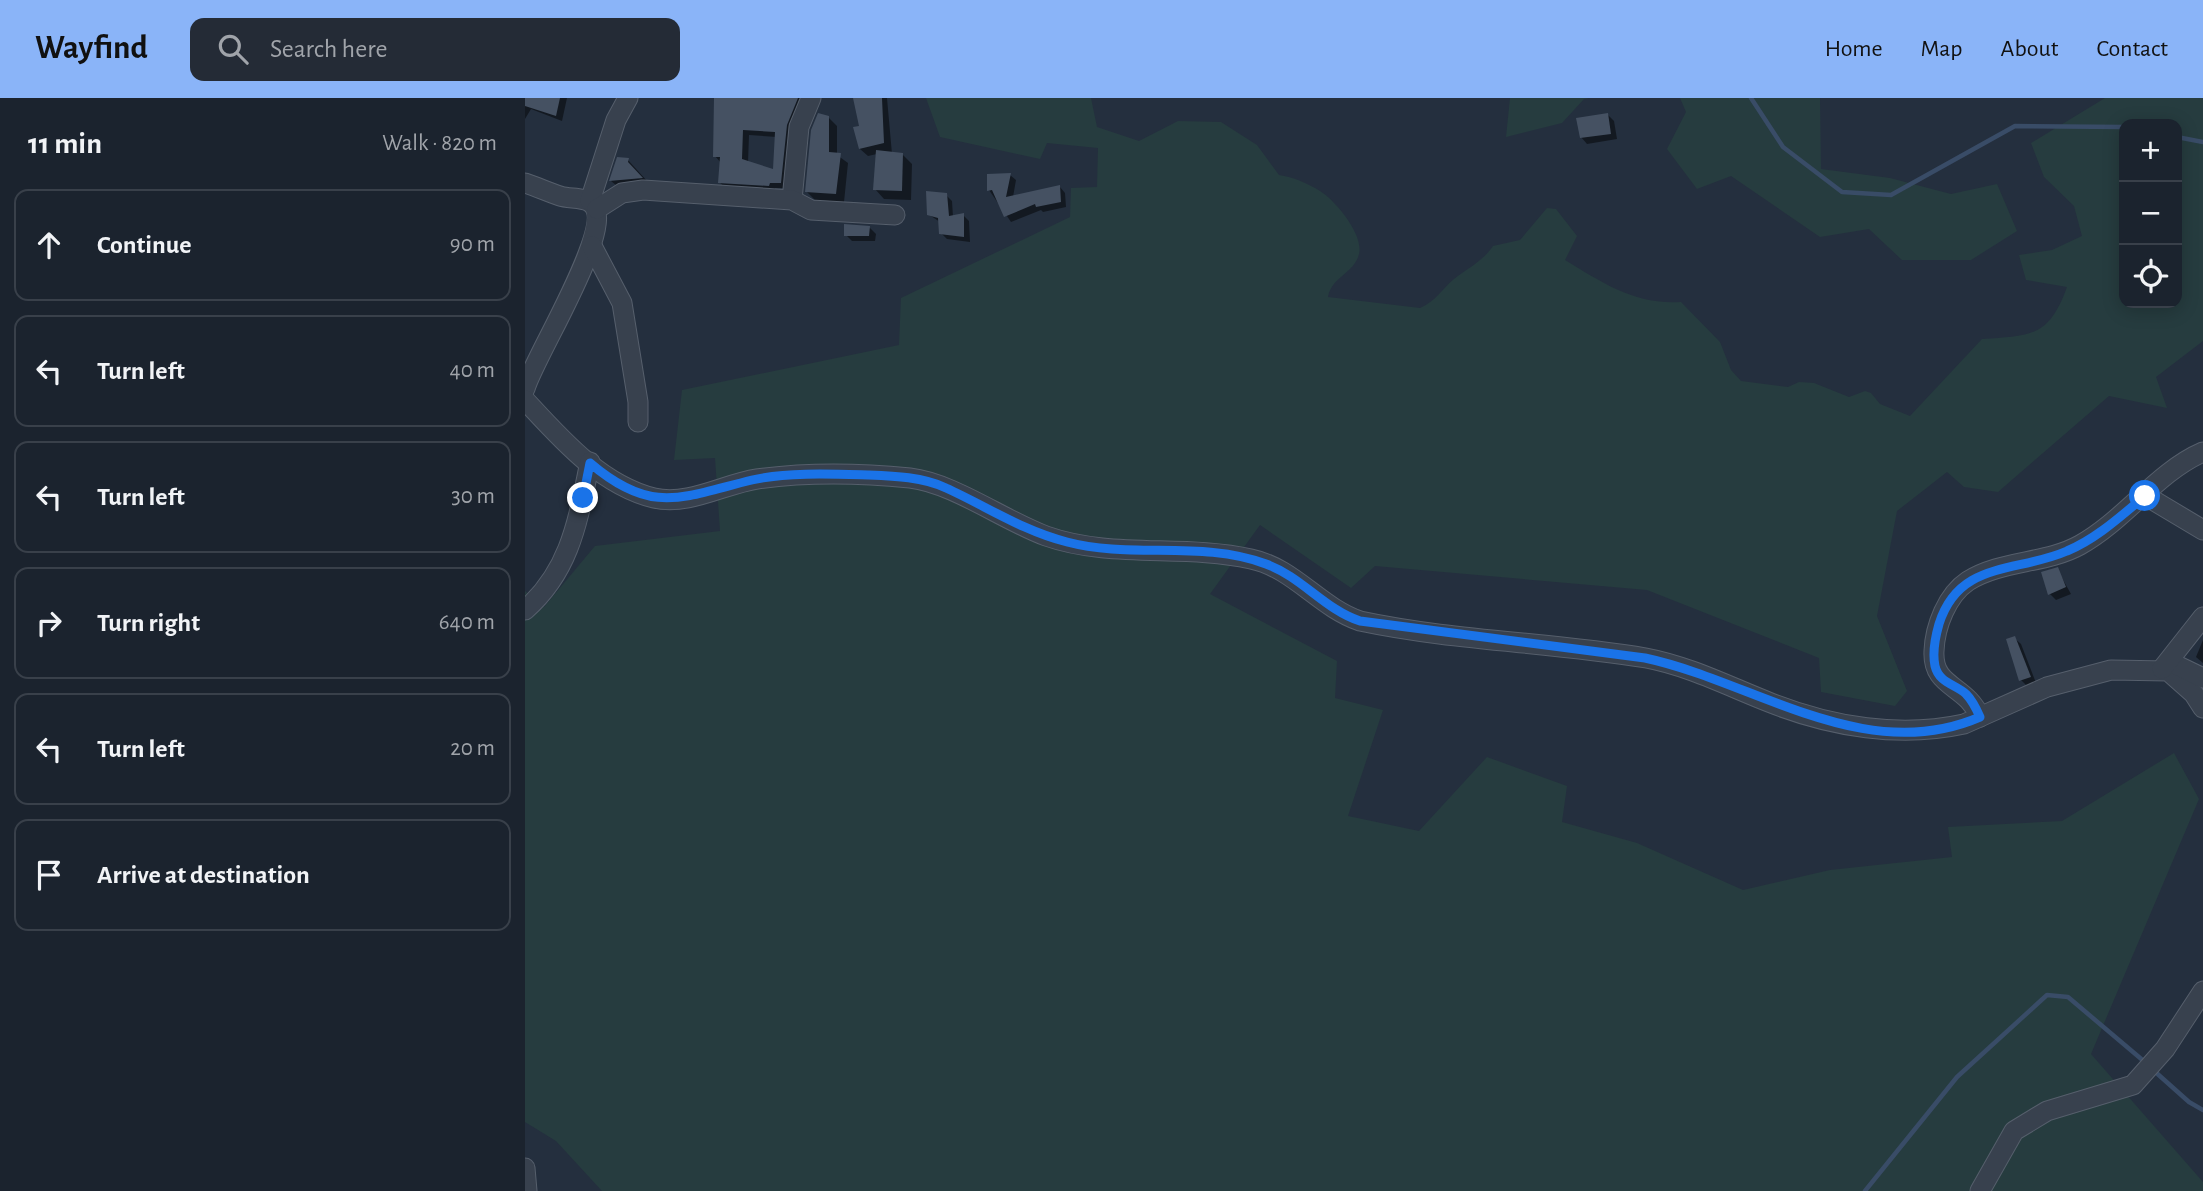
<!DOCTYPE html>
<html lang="en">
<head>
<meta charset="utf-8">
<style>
	:root { --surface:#1b232e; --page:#242b36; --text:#f1f3f6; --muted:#a0a4aa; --line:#39404a; --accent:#8ab4f8 }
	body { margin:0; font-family:"Alegreya Sans",sans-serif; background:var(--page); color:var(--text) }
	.controls { position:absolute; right:21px; top:21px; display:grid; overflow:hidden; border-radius:14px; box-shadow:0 4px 18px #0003 }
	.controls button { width:63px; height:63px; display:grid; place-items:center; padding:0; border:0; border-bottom:2px solid var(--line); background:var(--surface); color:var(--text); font:35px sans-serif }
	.stop { position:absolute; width:21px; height:21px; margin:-16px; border:5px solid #1a73e8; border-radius:50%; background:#fff }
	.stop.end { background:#1a73e8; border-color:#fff; box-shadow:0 2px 7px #0008 }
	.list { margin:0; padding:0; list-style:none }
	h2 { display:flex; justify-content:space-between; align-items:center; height:91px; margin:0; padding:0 28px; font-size:30px }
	h2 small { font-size:23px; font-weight:400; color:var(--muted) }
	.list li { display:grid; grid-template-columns:46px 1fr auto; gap:21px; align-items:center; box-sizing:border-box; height:112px; margin:0 14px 14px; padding:0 14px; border:2px solid var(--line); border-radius:14px }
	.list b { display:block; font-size:26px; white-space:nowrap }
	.list em { font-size:23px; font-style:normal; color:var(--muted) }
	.icon { flex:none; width:38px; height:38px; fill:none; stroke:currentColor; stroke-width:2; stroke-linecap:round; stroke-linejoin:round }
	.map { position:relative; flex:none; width:1678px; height:1093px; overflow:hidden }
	header { display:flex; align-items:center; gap:42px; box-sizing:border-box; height:98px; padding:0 35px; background:var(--accent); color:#111 }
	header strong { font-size:33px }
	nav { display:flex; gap:38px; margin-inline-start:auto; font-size:24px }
	.search { width:490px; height:63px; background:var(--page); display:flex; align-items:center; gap:18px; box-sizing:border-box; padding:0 24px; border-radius:14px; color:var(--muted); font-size:26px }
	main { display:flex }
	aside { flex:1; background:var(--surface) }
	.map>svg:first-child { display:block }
	.green { fill:#263c3f; fill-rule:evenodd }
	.shadow { fill:#0007; fill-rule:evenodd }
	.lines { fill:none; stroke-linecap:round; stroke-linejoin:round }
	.stream { stroke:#394c67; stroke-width:4.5 }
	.building { fill:#455162; fill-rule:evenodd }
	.minor-casing { stroke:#565f6c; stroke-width:21 }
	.minor { stroke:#38414e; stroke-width:19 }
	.route { stroke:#1a73e8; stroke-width:9 }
</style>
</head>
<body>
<header>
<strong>Wayfind</strong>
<div class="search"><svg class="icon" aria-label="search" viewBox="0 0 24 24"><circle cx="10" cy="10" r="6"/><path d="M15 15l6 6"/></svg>Search here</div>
<nav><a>Home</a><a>Map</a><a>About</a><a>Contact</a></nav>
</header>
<main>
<aside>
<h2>11 min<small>Walk · 820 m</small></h2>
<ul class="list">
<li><svg class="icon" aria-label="ahead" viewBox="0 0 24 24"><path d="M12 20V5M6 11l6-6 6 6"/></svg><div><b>Continue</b></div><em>90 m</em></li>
<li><svg class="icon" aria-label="left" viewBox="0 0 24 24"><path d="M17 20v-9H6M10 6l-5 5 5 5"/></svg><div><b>Turn left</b></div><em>40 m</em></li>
<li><svg class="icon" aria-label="left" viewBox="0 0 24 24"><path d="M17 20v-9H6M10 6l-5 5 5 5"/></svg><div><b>Turn left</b></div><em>30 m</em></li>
<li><svg class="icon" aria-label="right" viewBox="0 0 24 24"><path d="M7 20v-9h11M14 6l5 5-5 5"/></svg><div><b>Turn right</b></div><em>640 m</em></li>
<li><svg class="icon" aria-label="left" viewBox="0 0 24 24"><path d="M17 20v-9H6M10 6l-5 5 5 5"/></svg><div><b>Turn left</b></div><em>20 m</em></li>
<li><svg class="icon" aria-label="arrive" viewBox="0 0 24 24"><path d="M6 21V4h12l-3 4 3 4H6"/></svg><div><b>Arrive at destination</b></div></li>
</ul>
</aside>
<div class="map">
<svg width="1678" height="1093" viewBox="0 0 1678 1093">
	<rect width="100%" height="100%" fill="#242f3e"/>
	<g class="green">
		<path d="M401,0h165l6,29 42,14 39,-20 43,1 36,23 22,30c14,2 28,8 41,16 16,10 44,44 39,63 -5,20 -27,22 -31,43l92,11c16,-7 21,-18 34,-29 14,-11 29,-18 39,-33l27,-6 27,-32 9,1 21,27 -12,24c38,23 70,45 116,42l39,40 11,28 10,11 47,6 11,-5 15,1 35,14 16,-6 6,2 9,11 30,12 72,-77c49,-3 67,-2 85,-52l-41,-7 -7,-25 33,-5 30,-14 -8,-30 -30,-29 -13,-34 74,-45h98v243l-47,36 11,31 -58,-12 -111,96 -34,-5 -17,-15 -50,39 -20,105 30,75 -12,15 -74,-14 -2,-34 -172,-68 -272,-24 -24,22 -91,-63 -50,69 127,67 -2,37 48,12 -35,106 71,15 68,-74 80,29 -5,36 75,21 106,47 87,-20 122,-13 -4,-30 114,-6 112,-68 25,46 -108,255 112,128v9h-1601l-46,-50 -31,-19v-531l19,16 51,-61 125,-15 -5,-73 -41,2 8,-70 217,-45 2,-47 169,-81 1,-29 26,-1 1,-39 -51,-5 -7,16 -100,-22zM1599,26h53v179h-53z"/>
		<path d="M985,0h79l-5,1 -22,24 -56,14z"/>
		<path d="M1155,0h140l1,71 69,9 61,16 46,-10 20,47 -46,29h-69l-33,-31 -49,8 -89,-61 -34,13 -30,-40 19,-37z"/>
	</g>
	<g class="shadow">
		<path d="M0,0h42l-5,23 -31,-12 -6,10z"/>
		<path d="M191,0h90l-19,90h-12v3l-49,-3 -7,-6 2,-19 -6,-7zM224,37l28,2 -2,35 -27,-9z"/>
		<path d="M330,0h32l5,56h10l10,10 -1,36 -27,-1 -9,-10 2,-35 -9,2 -8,-7 1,-22z"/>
		<path d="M1083,17l6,6 3,18 -30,5 -6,-7z"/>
		<path d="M303,19l9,9v29l11,8 -4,39 -29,-2 -8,-8z"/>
		<path d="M103,62l19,21 -30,5 -6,-5z"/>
		<path d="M485,77l6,5 -3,17 47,-10 5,6 1,14 -23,5 -2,-2 -30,12 -22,-32z"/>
		<path d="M421,97l6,6 1,16 10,-2 6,6 1,21 -23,-3 -6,-6 -1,-11 -12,-8z"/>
		<path d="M345,130l6,6 -1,7h-23l-6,-6z"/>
		<path d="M1532,471l14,25 -15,6 -6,-6z"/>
		<path d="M1489,540l7,6 15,39 -9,3 -6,-6z"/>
		<path d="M1678,542v23l-7,-6z"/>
	</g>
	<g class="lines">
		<g class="stream">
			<path d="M1226,0l32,49 59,45 49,3 124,-69 109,1"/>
			<path d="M1652,39l26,5"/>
			<path d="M1627,971l37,33 14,8"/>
			<path d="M1340,1093l92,-114 90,-82 21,2 78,66"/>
		</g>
	</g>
	<g class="building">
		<path d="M0,0h35l-4,18 -31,-10z"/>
		<path d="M189,0h84l-11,27 -6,58h-11l-1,3 -51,-3 2,-26h-7zM218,32l32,2 -2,37 -31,-10z"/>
		<path d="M328,0h29l2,45 -25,6 -6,-22 6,-1z"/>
		<path d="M293,15l11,3v36l12,1 -5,41 -31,-2 6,-62z"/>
		<path d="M1083,15l3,21 -31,4 -4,-20z"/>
		<path d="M351,52l27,3 -1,38 -29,-1z"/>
		<path d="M92,59l12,1 -1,4 15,16 -34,3z"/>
		<path d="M486,75l-5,24 54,-12 1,17 -25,5 -1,-3 -31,13 -12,-27 -5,1v-17z"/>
		<path d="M401,93l21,2 2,23 15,-3v24l-25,-3 -1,-16 -11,-3z"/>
		<path d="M319,126l26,2 -1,10h-25z"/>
		<path d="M1533,469l8,20 -18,8 -7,-23z"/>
		<path d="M1490,538l16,41 -12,4 -13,-42z"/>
	</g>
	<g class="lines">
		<g class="minor-casing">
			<g id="minor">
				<path d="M0,85c12,4 23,9 35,13 9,3 24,1 31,7 28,21 -58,155 -66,186"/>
				<path d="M267,102l7,-73 12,-29"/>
				<path d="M65,103l26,-81 12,-22"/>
				<path d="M72,111l25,-16 21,-3 149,10 19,10 84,5"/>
				<path d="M67,148l30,57 16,99v20"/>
				<path d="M0,302c36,39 76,85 129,98 35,8 70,-14 103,-19 50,-7 103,-6 153,-1 43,5 93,42 136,58 65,23 138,8 205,23 43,9 68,48 109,62 94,20 191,21 286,37 43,8 84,29 125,45 61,24 129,35 193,21l83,-37 64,-17 57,1 26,23 9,14"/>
				<path d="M1621,398l57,34"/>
				<path d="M0,512c46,-40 53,-91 65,-148"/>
				<path d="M1647,565l31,15"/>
				<path d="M1637,571l41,-52"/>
				<path d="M1455,619c-14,-33 -48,-29 -46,-66 1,-25 13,-56 34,-70 33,-21 78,-17 112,-36 45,-25 77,-73 123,-93"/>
				<path d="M0,1070l2,23"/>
				<path d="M1455,1093l34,-60 33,-20 86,-26 32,-36 38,-58"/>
			</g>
		</g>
		<use href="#minor" class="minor"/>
	</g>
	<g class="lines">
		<path class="route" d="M58,400l7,-35c62,53 92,34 162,17 35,-8 81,-6 116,-5 26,1 55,2 78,13 40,18 77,43 121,54 64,17 136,-2 199,22 36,13 58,45 94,57l285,37c108,23 220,109 335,59 -4,-9 -8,-17 -14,-23 -11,-10 -27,-11 -31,-28 -3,-14 0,-28 4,-42 20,-64 78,-51 128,-73 29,-12 54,-35 78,-55"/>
	</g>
</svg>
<div class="controls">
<button>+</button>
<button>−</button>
<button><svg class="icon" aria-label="locate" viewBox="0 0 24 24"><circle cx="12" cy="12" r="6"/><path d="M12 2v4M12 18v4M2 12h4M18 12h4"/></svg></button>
</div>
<div class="stop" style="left:1620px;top:398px"></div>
<div class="stop end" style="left:58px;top:400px"></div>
</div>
</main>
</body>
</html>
